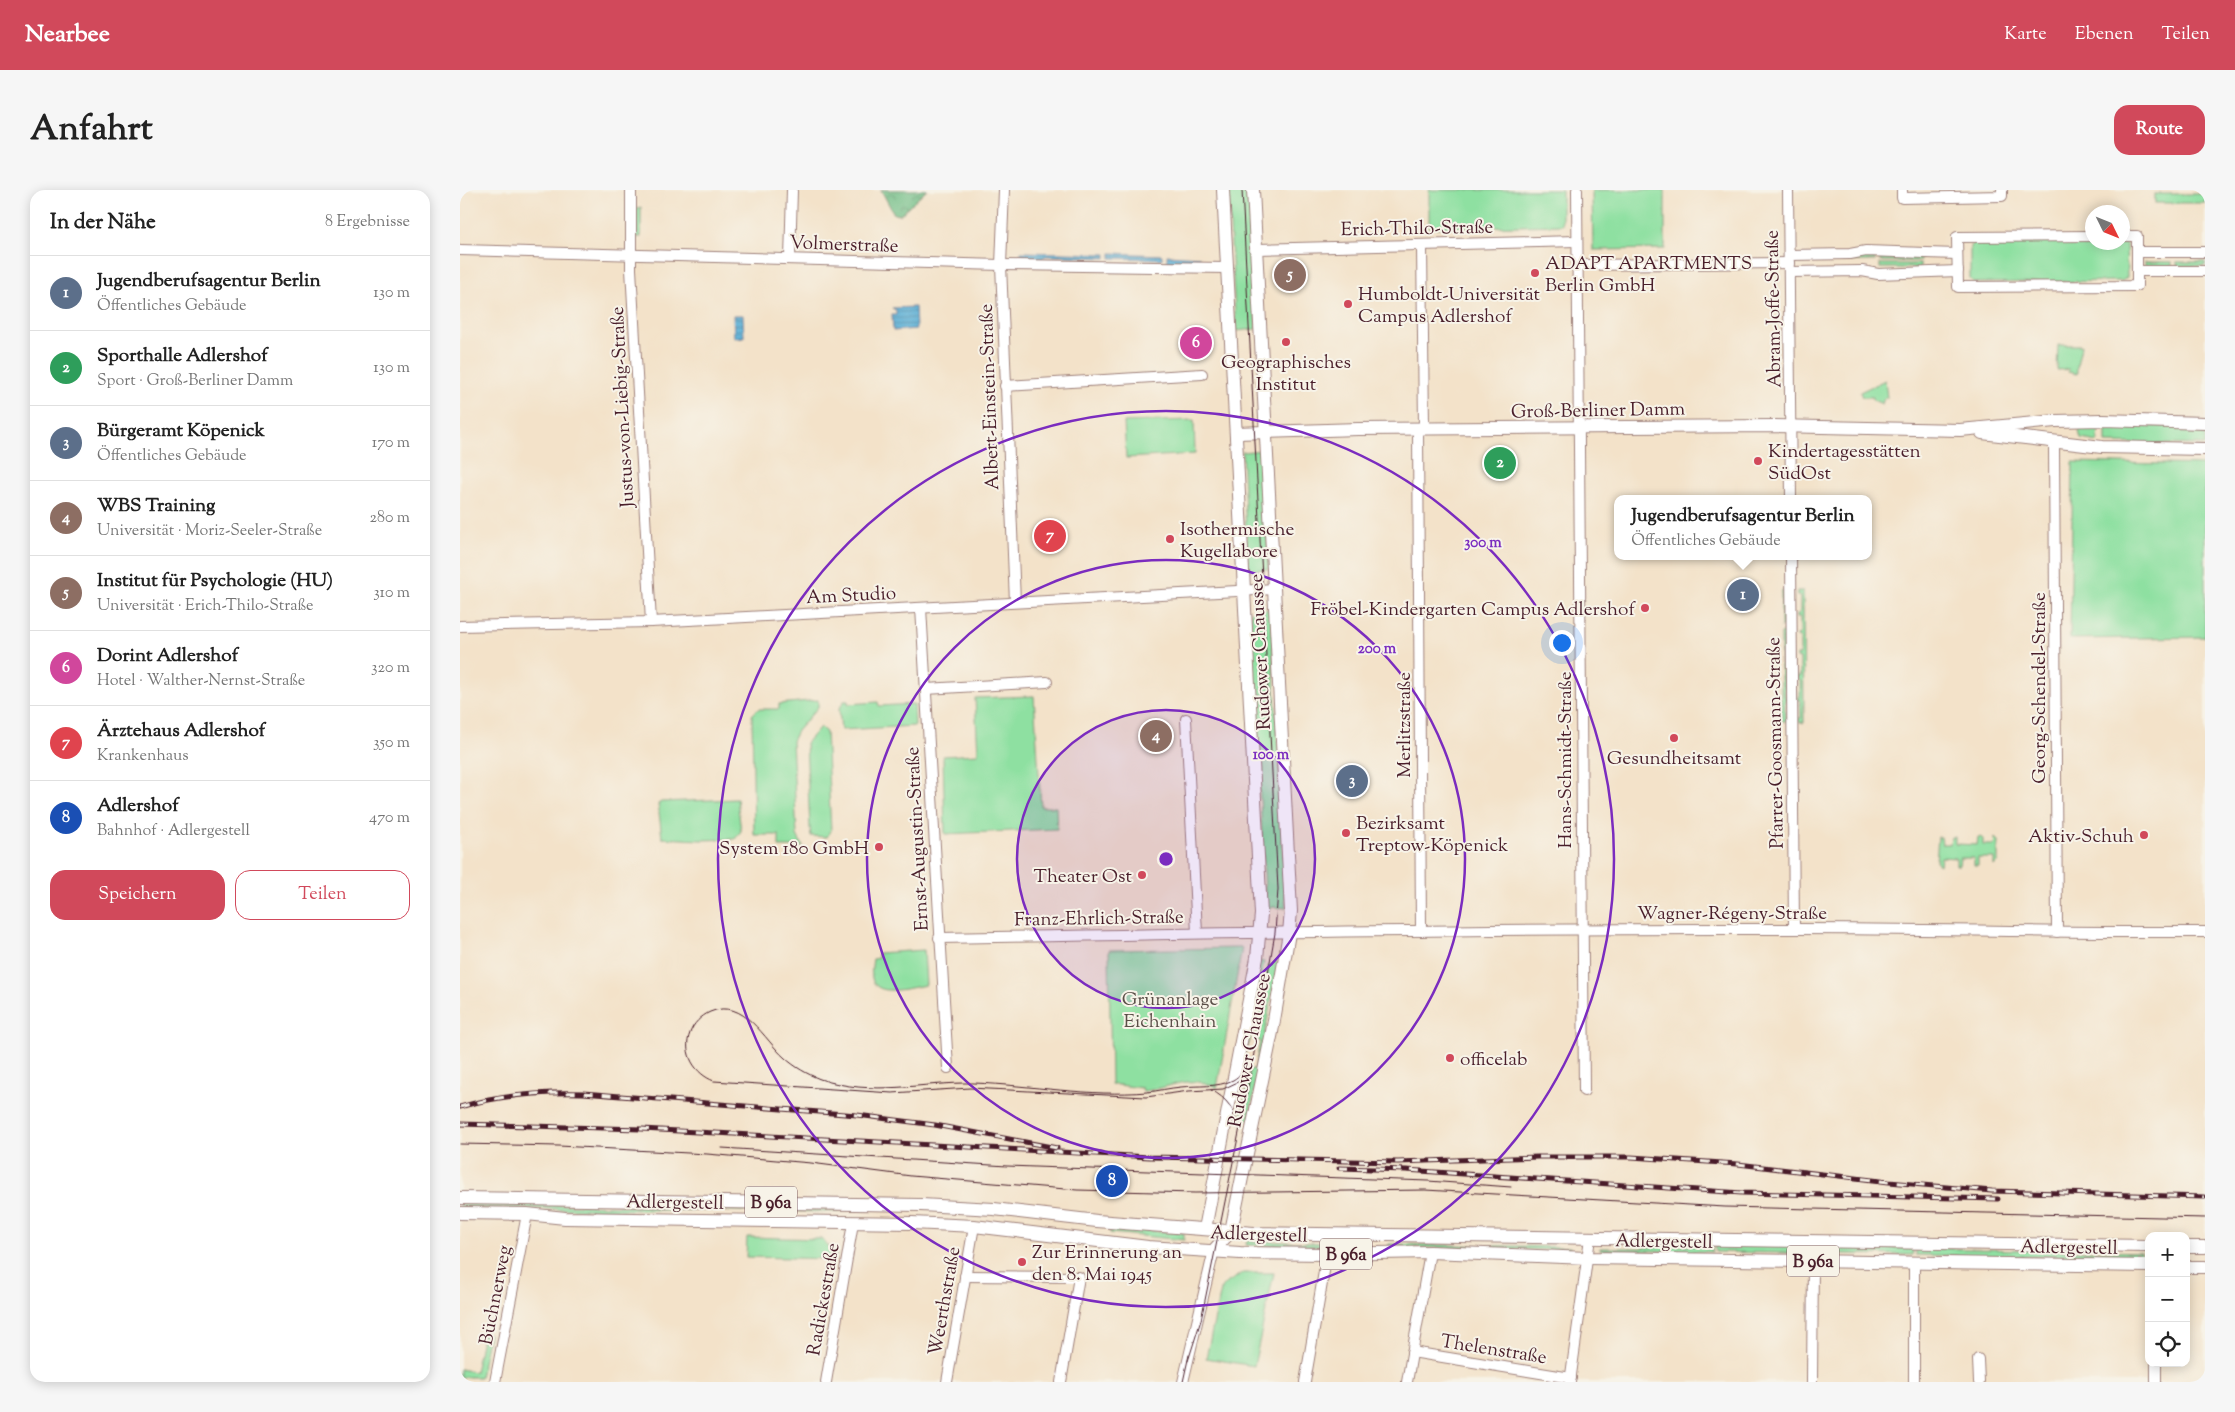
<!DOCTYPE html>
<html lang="de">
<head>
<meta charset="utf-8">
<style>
	:root { --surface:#fff; --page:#f6f6f6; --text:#222; --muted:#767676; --line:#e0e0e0; --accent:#d1495b }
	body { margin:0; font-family:"Sorts Mill Goudy",serif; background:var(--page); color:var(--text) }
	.controls { position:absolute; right:15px; bottom:15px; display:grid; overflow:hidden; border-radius:10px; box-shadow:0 2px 12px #0003 }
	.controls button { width:45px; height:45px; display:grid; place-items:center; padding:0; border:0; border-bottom:1px solid var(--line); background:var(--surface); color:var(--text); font:25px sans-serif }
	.compass { position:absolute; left:1625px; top:15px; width:45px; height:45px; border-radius:50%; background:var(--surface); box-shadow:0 2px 12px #0003; rotate:133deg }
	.you { position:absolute; left:1101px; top:452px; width:18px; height:18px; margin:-12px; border:4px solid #fff; border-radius:50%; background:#1a73e8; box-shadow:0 0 0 8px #1a73e833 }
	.badge { display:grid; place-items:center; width:32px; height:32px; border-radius:50%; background:var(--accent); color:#fff; font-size:16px; font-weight:700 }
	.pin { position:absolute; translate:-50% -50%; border:2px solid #fff; box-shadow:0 1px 5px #0006 }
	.popup { position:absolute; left:1154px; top:305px; width:258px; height:65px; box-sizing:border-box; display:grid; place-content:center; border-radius:10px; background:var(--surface); filter:drop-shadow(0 1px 4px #0005); font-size:16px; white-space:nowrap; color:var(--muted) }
	.popup b { font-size:19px; color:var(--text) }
	.popup::after { content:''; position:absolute; left:50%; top:100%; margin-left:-10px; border:10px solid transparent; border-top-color:var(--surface) }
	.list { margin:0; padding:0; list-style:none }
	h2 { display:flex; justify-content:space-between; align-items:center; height:65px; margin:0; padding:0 20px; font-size:21px }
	h2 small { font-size:16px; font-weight:400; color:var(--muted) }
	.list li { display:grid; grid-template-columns:32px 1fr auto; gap:15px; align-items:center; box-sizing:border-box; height:75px; padding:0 20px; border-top:1px solid var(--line) }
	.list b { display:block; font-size:19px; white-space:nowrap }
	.list p { margin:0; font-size:16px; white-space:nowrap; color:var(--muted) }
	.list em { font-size:16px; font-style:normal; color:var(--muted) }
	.actions { display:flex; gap:10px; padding:15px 20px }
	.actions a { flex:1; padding:11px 0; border:1px solid var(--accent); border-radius:15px; text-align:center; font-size:18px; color:var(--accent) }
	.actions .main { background:var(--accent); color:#fff }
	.icon { flex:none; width:28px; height:28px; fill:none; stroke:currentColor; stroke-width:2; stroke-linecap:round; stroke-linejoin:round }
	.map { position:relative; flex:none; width:1745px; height:1192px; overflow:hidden; border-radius:15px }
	header { display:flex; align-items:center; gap:30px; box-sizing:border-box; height:70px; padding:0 25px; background:var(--accent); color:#fff }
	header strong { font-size:24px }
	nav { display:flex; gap:28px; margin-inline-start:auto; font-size:18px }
	.intro { display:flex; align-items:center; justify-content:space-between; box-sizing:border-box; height:120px; padding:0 30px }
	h1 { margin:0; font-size:35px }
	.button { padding:12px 22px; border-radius:15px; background:var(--accent); color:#fff; font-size:18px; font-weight:700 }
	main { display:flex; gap:30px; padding:0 30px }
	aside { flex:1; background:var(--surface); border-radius:15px; box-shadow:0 2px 12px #0003 }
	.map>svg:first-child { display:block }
	.green { fill:#8ee0a1; stroke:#6c8066 }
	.forest { fill:url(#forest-crowns); stroke:#5e6e59 }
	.water { fill:url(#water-rules); stroke:#526680 }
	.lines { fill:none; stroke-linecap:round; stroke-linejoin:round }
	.minor-casing { stroke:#9e807a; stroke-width:12 }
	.major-casing { stroke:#9e807a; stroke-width:14 }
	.minor { stroke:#fff; stroke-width:10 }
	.major { stroke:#fff; stroke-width:12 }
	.tram { stroke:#4a1f2b; stroke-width:1 }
	.rail-casing { stroke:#4a1f2b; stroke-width:5 }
	.rail { stroke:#f7f3e8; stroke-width:3; stroke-dasharray:9; stroke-linecap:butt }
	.ring { fill:none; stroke:#7b2cbf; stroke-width:2.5 }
	.poi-dot { fill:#d1495b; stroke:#f7f3e8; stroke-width:2 }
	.labels { text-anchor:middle; stroke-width:4; stroke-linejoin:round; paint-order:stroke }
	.shield { fill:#f7f3e8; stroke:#7e5f64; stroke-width:1 }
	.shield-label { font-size:18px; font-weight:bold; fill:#4a1f2b }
	.street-label { font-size:19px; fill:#4a1f2b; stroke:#f7f3e8 }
	.poi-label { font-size:19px; fill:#4a1f2b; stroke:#f7f3e8; text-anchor:start }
	.park-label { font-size:19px; fill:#5b4f48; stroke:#f7f3e8 }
	.centre { fill:#7b2cbf; stroke:#f7f3e8; stroke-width:2.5 }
	.ring-label { font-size:15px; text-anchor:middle; font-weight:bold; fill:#7b2cbf; stroke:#f7f3e8; stroke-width:4; stroke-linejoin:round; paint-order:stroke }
</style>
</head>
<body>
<header>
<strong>Nearbee</strong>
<nav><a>Karte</a><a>Ebenen</a><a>Teilen</a></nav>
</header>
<div class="intro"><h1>Anfahrt</h1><a class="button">Route</a></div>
<main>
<aside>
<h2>In der Nähe<small>8 Ergebnisse</small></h2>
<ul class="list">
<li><span class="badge" style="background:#5c6f8a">1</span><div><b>Jugendberufsagentur Berlin</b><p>Öffentliches Gebäude</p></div><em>130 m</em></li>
<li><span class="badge" style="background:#2e9e5b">2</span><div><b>Sporthalle Adlershof</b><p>Sport · Groß-Berliner Damm</p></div><em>130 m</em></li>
<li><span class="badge" style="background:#5c6f8a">3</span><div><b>Bürgeramt Köpenick</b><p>Öffentliches Gebäude</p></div><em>170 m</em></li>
<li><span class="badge" style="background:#8d6e63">4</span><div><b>WBS Training</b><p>Universität · Moriz-Seeler-Straße</p></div><em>280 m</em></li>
<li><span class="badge" style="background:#8d6e63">5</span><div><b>Institut für Psychologie (HU)</b><p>Universität · Erich-Thilo-Straße</p></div><em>310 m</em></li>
<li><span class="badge" style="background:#d1479c">6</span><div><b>Dorint Adlershof</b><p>Hotel · Walther-Nernst-Straße</p></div><em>320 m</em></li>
<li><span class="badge" style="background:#e0444e">7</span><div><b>Ärztehaus Adlershof</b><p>Krankenhaus</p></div><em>350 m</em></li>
<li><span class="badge" style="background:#1a4fb4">8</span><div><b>Adlershof</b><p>Bahnhof · Adlergestell</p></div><em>470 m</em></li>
</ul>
<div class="actions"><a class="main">Speichern</a><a>Teilen</a></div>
</aside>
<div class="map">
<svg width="1745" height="1192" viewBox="0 0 1745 1192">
	<defs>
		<pattern id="forest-crowns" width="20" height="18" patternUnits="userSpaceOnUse" patternTransform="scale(1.25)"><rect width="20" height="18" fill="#72be87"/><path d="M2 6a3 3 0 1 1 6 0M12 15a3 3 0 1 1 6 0" fill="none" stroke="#609a6f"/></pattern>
		<pattern id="water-rules" width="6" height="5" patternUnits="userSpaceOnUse" patternTransform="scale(1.25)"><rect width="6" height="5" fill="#59aed5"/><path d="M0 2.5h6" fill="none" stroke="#4c8dad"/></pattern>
	</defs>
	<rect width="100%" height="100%" fill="#f7f3e8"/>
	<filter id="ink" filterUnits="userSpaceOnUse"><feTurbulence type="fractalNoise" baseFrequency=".02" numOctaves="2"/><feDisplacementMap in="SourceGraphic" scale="10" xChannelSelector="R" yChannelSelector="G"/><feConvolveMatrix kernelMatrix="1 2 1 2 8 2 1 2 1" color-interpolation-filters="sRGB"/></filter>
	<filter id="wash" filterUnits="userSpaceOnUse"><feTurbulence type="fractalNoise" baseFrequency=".0096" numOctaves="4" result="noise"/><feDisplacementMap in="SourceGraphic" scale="20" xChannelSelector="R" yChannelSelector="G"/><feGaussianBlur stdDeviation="1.12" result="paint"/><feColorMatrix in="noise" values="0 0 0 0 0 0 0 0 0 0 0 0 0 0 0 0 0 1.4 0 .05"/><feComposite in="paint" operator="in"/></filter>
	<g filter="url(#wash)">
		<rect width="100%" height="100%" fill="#f3e2c9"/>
		<g class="green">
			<path d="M768,0h21l7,139 -20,2z"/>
			<path d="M969,0h133v35l-133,3z"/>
			<path d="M1132,0h73v59l-72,1z"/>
			<rect x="1695" y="4" width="50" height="9"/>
			<path d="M181,17v30h-5v-28z"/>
			<path d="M1632,49v3h30l1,-2 3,4 1,33 -5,4 -148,2 -4,-4v-33l5,-5z"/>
			<path d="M1460,66v5h-40v-4z"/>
			<rect x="1374" y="67" width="41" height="4"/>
			<rect x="1685" y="72" width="27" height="4"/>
			<rect x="1717" y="72" width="28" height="4"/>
			<rect x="1420" y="74" width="40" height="4"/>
			<path d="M1598,155h23c-1,10 -5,18 -4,29l-9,-2 1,-3 -12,1z"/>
			<path d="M1425,190l2,18h-3l-2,6 -9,-4v-3h-11l-2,-5z"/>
			<path d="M734,230l1,34 -69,4 -2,-36z"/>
			<path d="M1639,234l-1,18 -17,-3 -2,-8 3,-5z"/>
			<path d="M1646,235l99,2v18l-99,-2z"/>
			<path d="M803,260l6,119 -21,1 -6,-118z"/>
			<path d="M1613,272l132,3v172l-135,2z"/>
			<path d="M1321,401h6v4l-3,1v17h3v3l-3,1v8l-3,3z"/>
			<path d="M1337,401h6l1,132 -6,-2v-3h3l-1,-18h-3v-3h3v-17l-3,-1v-3h3v-17l-3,-1v-3h3v-17l-3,-1v-2l3,-1v-17h-3v-3l3,-1v-17h-3z"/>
			<path d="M811,419l15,299 -14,-1 -1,2 -5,1 -16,-297 4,-3z"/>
			<path d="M1325,442l2,1v4l-3,1 1,17h2v3l-3,1 1,17h3v3l-3,1v17h3v3h-3v18h3v3h-7v-88z"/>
			<path d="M574,506l7,111h15l1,22 -112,5 -2,-78 35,-2 -3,-56z"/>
			<path d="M358,510v7l-21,24 -5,10 5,94 6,12h-24v-12h-25l-2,-120 6,-6h21v-5z"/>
			<path d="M384,511h4v3l30,-2 1,4 35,-2 1,22 -74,4 -2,-21z"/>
			<path d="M360,537l6,5 5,99 -4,6 -16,-1 -1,-8 -4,-85z"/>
			<path d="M277,609l4,32 -6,8 -34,1 -39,-2 -4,-34 3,-2z"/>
			<path d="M1478,647h3l1,7h8l1,-7h4v7l22,1 1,-8 5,1v7h11l1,-7 3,3v21l-4,4v-8h-16v7h-4v-7h-14l-1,7h-3v-7l-15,-1 -1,8 -4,-3z"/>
			<path d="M782,758l-25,140c-30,-15 -46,1 -74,3l-1,-3 -31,-4 -2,-134z"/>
			<path d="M464,760l2,35c-14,2 -50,14 -54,-7 -1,-6 0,-13 1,-19l5,-1v-5z"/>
			<path d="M800,771l4,1 -14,78 -8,22z"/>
			<path d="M814,772h4l-29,158 -8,-2 9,-49h5l5,-28 -5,-2 13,-74h5z"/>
			<path d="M0,1013l379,7 2,2 -381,-4z"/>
			<path d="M650,1038l74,5v7l-74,-7z"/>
			<path d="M287,1047l74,2 16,15 -2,5 -89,-2z"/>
			<path d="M787,1051l107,3v3l-108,-2z"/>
			<path d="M929,1054l181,3v3l-182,-3z"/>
			<path d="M1208,1055l44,1v6l-112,-2v-2h40z"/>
			<path d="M1255,1055l198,3v7l-198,-3z"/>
			<path d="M1456,1058l225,4v6l-225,-3z"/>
			<path d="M783,1083h31l-20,93 -48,-8 16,-72z"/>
			<path d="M23,1144h6l-9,43h-20v-8l15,3z"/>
		</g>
		<path class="forest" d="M421,0h46l-27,25 -6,-1z"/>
		<g class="water">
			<path d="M561,62l85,2v4l-60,-2 -4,3 -21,-1z"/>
			<path d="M651,63l51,2v4l-51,-1z"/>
			<path d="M707,65l33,2 -1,6 -32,-1z"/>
			<path d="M455,117l1,22 -23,2 -1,-16h4v-5l-4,-2z"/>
			<path d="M273,125h10l1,22 -10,1z"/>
		</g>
	</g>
	<g filter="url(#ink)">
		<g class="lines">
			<g class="minor-casing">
				<g id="minor">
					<path d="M171,0v79l20,353"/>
					<path d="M544,0l-3,75 14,337"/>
					<path d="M1117,0l7,901"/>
					<path d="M1328,0l3,309"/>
					<path d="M1442,0v8l100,-2v-6"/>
					<path d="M1632,46l-135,1 1,50 179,-1v-50h-15"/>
					<path d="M962,55l2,183"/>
					<path d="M797,59l320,-8"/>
					<path d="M0,60l541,15 226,3"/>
					<path d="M1677,62h68"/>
					<path d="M1329,65l61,-1 16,-3 91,3"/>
					<path d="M330,69l2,-69"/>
					<path d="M1117,75l212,-2"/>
					<path d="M1677,81h68"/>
					<path d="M1329,82l73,-1 16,3 80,-3"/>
					<path d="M545,196l197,-12"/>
					<path d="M958,238l3,503"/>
					<path d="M1594,253l3,489"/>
					<path d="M1331,366l3,373"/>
					<path d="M461,418l27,460"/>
					<path d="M0,436l191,-4 624,-33"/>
					<path d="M466,499l121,-7"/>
					<path d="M726,529l11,214"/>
					<path d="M479,748c286,-5 573,-10 859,-9 136,0 271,4 407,3"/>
					<path d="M505,1086l114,1 -18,105"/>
					<path d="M952,1162l159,26"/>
					<path d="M1518,1169l1,23"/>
					<path d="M35,1192l32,-168"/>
					<path d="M366,1192l27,-159"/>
					<path d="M487,1192l27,-156"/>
					<path d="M723,1192l31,-132"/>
					<path d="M845,1192l22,-128"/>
					<path d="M947,1192l23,-130"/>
					<path d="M1110,1192l20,-144"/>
					<path d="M1352,1192l1,-121"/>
					<path d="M1454,1192v-119"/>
					<path d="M1696,1192v-19"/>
				</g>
			</g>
			<g class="major-casing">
				<g id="major">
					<path d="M776,243l122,-4 417,-3 185,4 95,-9 48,-1 102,3"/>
					<path d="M1522,243l120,14 103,2"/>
					<path d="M0,1008l461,7 73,4 103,12 157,12 895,13"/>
					<path d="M0,1023l67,1 38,4 347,5 62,3 174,21 92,6 87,1 103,-2 158,6 561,8"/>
					<path d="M745,1039l52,-271 4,-44 -38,-724"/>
					<path d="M1726,1057h19"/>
					<path d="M754,1060l17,-19 41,-199 17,-99 2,-22 -38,-721"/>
					<path d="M1726,1077h19"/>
				</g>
			</g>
			<use href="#minor" class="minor"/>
			<use href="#major" class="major"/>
			<g class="tram">
				<path d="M787,873c-4,8 -7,13 -14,17 -16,8 -35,5 -52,7 -12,1 -23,4 -34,5 -57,5 -116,-7 -173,-9 -53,-1 -101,14 -154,-4 -13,-5 -25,-12 -35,-21 -21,-18 -41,-61 -75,-46 -9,4 -17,12 -20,21 -8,20 5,41 24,48l178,12 78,-5 176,9 43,-6 34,-2 21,-10 8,-12"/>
				<path d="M751,900c16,8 25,21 27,38"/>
				<path d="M0,954l99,2 148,8 104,9 100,13 166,14 118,3 230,-3 300,17 480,11"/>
				<path d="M262,958l285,18 421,15 83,6"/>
				<path d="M728,1171l13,-41 46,-227 28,-160 3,-44 -36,-699"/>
				<path d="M723,1192l6,-27"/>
			</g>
			<g class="rail-casing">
				<g id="rail">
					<path d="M0,917c40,-12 81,-15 123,-14l274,22 78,10 122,23"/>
					<path d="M0,934l182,5 508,28 248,5 140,-5h93l107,7 151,18 103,9 213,6"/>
					<path d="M879,978l67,2 336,23 256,6"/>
				</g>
			</g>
			<use href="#rail" class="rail"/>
		</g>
	</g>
	<circle cx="706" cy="669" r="149" fill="#7b2cbf" fill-opacity=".12"/>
	<g class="ring">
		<circle cx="706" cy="669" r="149"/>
		<circle cx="706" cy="669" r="299"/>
		<circle cx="706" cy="669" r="448"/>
	</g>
	<g class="poi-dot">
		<circle cx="1075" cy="83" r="5"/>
		<circle cx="888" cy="114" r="5"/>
		<circle cx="826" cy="152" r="5"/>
		<circle cx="1298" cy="271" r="5"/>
		<circle cx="710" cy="349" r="5"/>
		<circle cx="1185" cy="418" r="5"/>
		<circle cx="1214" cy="548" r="5"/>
		<circle cx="886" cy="643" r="5"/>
		<circle cx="1684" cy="645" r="5"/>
		<circle cx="419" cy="657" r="5"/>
		<circle cx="682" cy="685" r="5"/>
		<circle cx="990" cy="868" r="5"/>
		<circle cx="562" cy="1072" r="5"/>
	</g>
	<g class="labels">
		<g class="shield">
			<rect x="285" y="996.5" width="52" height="31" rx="4"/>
			<rect x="860" y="1048.5" width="52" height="31" rx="4"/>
			<rect x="1327" y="1055.5" width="52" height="31" rx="4"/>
		</g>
		<g class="shield-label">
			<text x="311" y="1018">B 96a</text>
			<text x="886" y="1070">B 96a</text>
			<text x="1353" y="1077">B 96a</text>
		</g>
		<g class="street-label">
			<text transform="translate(957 37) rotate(-1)" y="7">Erich-Thilo-Straße</text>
			<text transform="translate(384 53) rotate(2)" y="7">Volmerstraße</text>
			<text transform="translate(1312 119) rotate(-91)" y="7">Abram-Joffe-Straße</text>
			<text transform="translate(528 207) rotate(-92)" y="7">Albert-Einstein-Straße</text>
			<text transform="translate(161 217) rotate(-93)" y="7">Justus-von-Liebig-Straße</text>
			<text transform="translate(1138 219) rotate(-1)" y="7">Groß-Berliner Damm</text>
			<text transform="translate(391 404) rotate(-3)" y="7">Am Studio</text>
			<text transform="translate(799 462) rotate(-93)" y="7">Rudower Chaussee</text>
			<text transform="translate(1578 498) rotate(-90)" y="7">Georg-Schendel-Straße</text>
			<text transform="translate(943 535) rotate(-90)" y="7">Merlitzstraße</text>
			<text transform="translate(1314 553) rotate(-91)" y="7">Pfarrer-Goosmann-Straße</text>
			<text transform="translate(1104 570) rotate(-90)" y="7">Hans-Schmidt-Straße</text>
			<text transform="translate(456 649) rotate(-93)" y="7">Ernst-Augustin-Straße</text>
			<text x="1272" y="729">Wagner-Régeny-Straße</text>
			<text transform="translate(639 727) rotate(-1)" y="7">Franz-Ehrlich-Straße</text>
			<text transform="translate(788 860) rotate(-79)" y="7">Rudower Chaussee</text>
			<text transform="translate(215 1011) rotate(1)" y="7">Adlergestell</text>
			<text transform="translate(799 1043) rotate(2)" y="7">Adlergestell</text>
			<text transform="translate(1204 1050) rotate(1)" y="7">Adlergestell</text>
			<text transform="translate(1609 1056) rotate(1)" y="7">Adlergestell</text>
			<text transform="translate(34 1105) rotate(-79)" y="7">Büchnerweg</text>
			<text transform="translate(362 1109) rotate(-80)" y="7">Radickestraße</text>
			<text transform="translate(483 1111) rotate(-80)" y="7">Weerthstraße</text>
			<text transform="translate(1034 1158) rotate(9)" y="7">Thelenstraße</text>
		</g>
		<g class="poi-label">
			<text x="1085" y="79">ADAPT APARTMENTS<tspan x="1085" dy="22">Berlin GmbH</tspan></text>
			<text x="898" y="110">Humboldt-Universität<tspan x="898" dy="22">Campus Adlershof</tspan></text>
			<text x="826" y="178" text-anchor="middle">Geographisches<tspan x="826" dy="22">Institut</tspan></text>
			<text x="1308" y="267">Kindertagesstätten<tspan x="1308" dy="22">SüdOst</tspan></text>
			<text x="720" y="345">Isothermische<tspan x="720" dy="22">Kugellabore</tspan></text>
			<text x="1175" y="425" text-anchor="end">Fröbel-Kindergarten Campus Adlershof</text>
			<text x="1214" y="574" text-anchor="middle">Gesundheitsamt</text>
			<text x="896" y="639">Bezirksamt<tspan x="896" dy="22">Treptow-Köpenick</tspan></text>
			<text x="1674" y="652" text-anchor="end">Aktiv-Schuh</text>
			<text x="409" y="664" text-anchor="end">System 180 GmbH</text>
			<text x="672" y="692" text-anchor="end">Theater Ost</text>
			<text x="1000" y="875">officelab</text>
			<text x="572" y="1068">Zur Erinnerung an<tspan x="572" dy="22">den 8. Mai 1945</tspan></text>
		</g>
		<g class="park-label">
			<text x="710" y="815">Grünanlage<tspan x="710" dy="22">Eichenhain</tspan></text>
		</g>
	</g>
	<circle cx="706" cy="669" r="8" class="centre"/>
	<g class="ring-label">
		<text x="1023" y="357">300 m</text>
		<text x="917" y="463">200 m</text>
		<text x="811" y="569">100 m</text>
	</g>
</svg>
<div class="controls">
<button>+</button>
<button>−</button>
<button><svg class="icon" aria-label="locate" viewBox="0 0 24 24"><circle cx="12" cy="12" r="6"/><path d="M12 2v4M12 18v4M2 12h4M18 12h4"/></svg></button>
</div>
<svg class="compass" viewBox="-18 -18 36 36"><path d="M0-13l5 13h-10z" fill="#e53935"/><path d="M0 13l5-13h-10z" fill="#767676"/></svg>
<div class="you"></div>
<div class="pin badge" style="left:1283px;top:405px;background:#5c6f8a">1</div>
<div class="popup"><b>Jugendberufsagentur Berlin</b>Öffentliches Gebäude</div>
<div class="pin badge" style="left:1040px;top:273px;background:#2e9e5b">2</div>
<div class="pin badge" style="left:892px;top:591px;background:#5c6f8a">3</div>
<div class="pin badge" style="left:696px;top:546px;background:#8d6e63">4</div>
<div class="pin badge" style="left:830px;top:85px;background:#8d6e63">5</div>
<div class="pin badge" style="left:736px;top:153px;background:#d1479c">6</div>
<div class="pin badge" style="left:590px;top:346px;background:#e0444e">7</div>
<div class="pin badge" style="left:652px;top:991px;background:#1a4fb4">8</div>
</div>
</main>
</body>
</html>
